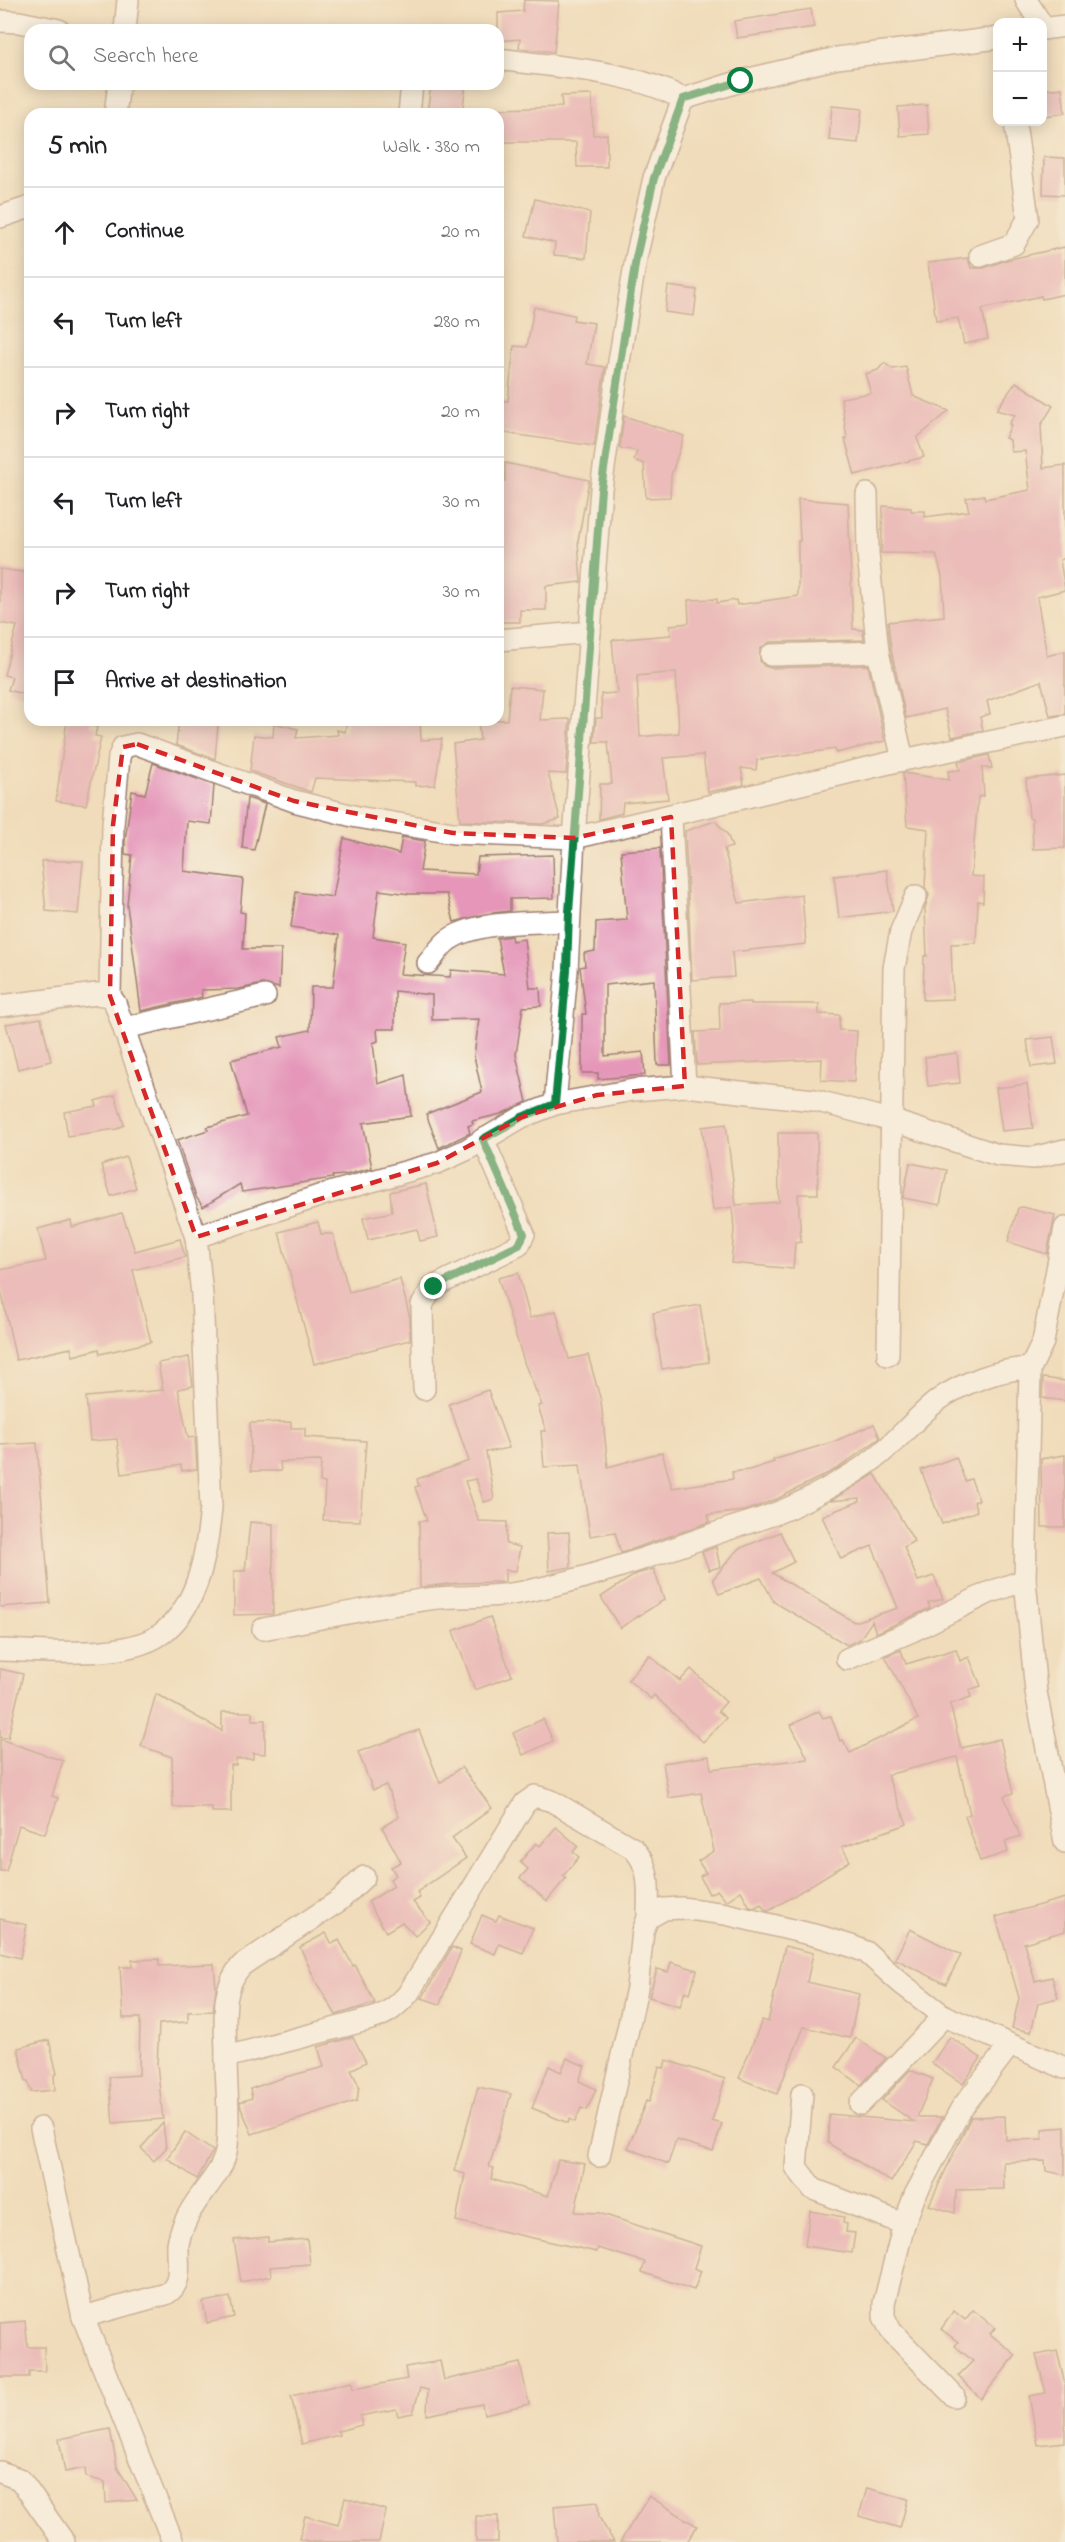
<!DOCTYPE html>
<html lang="en">
<head>
<meta charset="utf-8">
<style>
	:root { --surface:#fff; --page:#f6f6f6; --text:#202124; --muted:#757577; --line:#e0e0e0 }
	body { margin:0; font-family:"Indie Flower",sans-serif; background:var(--page); color:var(--text) }
	.controls { position:absolute; right:18px; top:18px; display:grid; overflow:hidden; border-radius:12px; box-shadow:0 3px 15px #0003 }
	.controls button { width:54px; height:54px; display:grid; place-items:center; padding:0; border:0; border-bottom:2px solid var(--line); background:var(--surface); color:var(--text); font:30px sans-serif }
	.stop { position:absolute; width:18px; height:18px; margin:-14px; border:4px solid #0b8043; border-radius:50%; background:#fff }
	.stop.end { background:#0b8043; border-color:#fff; box-shadow:0 2px 6px #0008 }
	.list { margin:0; padding:0; list-style:none }
	h2 { display:flex; justify-content:space-between; align-items:center; height:78px; margin:0; padding:0 24px; font-size:26px }
	h2 small { font-size:20px; font-weight:400; color:var(--muted) }
	.list li { display:grid; grid-template-columns:39px 1fr auto; gap:18px; align-items:center; box-sizing:border-box; height:90px; padding:0 24px; border-top:2px solid var(--line) }
	.list b { display:block; font-size:22px; white-space:nowrap }
	.list em { font-size:20px; font-style:normal; color:var(--muted) }
	.icon { flex:none; width:33px; height:33px; fill:none; stroke:currentColor; stroke-width:2; stroke-linecap:round; stroke-linejoin:round }
	.map { position:relative; flex:none; width:1065px; height:2542px; overflow:hidden }
	.search { position:absolute; background:var(--surface); box-shadow:0 3px 15px #0003; left:24px; top:24px; width:480px; height:66px; display:flex; align-items:center; gap:15px; box-sizing:border-box; padding:0 21px; border-radius:18px; color:var(--muted); font-size:22px }
	.panel { position:absolute; background:var(--surface); box-shadow:0 3px 15px #0003; left:24px; top:108px; width:480px; height:618px; border-radius:18px }
	.map>svg:first-child { display:block }
	.building { fill:#e596b9; fill-rule:evenodd }
	.lines { fill:none; stroke-linecap:round; stroke-linejoin:round }
	.minor-casing { stroke:#9d7e72; stroke-width:24 }
	.minor { stroke:#fff; stroke-width:21 }
	.route { stroke:#0b8043; stroke-width:8 }
	.marked { fill:none; stroke:#d62828; stroke-width:4.5; stroke-dasharray:12 8; stroke-linejoin:round }
</style>
</head>
<body>
<div class="map">
<svg width="1065" height="2542" viewBox="0 0 1065 2542">
	<rect width="100%" height="100%" fill="#f7f3e8"/>
	<filter id="ink" filterUnits="userSpaceOnUse"><feTurbulence type="fractalNoise" baseFrequency=".0167" numOctaves="2"/><feDisplacementMap in="SourceGraphic" scale="12" xChannelSelector="R" yChannelSelector="G"/><feConvolveMatrix kernelMatrix="1 2 1 2 8 2 1 2 1" color-interpolation-filters="sRGB"/></filter>
	<filter id="wash" filterUnits="userSpaceOnUse"><feTurbulence type="fractalNoise" baseFrequency=".008" numOctaves="4" result="noise"/><feDisplacementMap in="SourceGraphic" scale="24" xChannelSelector="R" yChannelSelector="G"/><feGaussianBlur stdDeviation="1.35" result="paint"/><feColorMatrix in="noise" values="0 0 0 0 0 0 0 0 0 0 0 0 0 0 0 0 0 1.4 0 .05"/><feComposite in="paint" operator="in"/></filter>
	<g filter="url(#wash)">
		<rect width="100%" height="100%" fill="#f0dcba"/>
		<g id="blocks">
			<g class="building">
				<path d="M524,0l35,1 -5,51 -35,-4 1,-9 -22,2v-28l25,-2z"/>
				<path d="M811,9l3,18 -77,11 -3,-17z"/>
				<path d="M431,84h35l-4,30h-35z"/>
				<path d="M1062,88l3,25 -20,3 -3,-26z"/>
				<path d="M592,95l1,40 14,-1v33h-30l-1,-25h-78v-33l64,-2 -1,-11z"/>
				<path d="M927,105l2,29 -29,2 -2,-29z"/>
				<path d="M832,106l30,3 -4,34 -29,-3z"/>
				<path d="M1044,157l21,1v37l-22,-1z"/>
				<path d="M535,199l55,14 -4,45 -32,-3 1,-12 -29,-7z"/>
				<path d="M1065,247v47l-23,5 -1,-3 -59,13 6,30 -24,5 -6,-26 -22,3 -8,-58 40,-5 3,10h13l22,-8z"/>
				<path d="M668,286l29,4 -3,26 -29,-4z"/>
				<path d="M534,307l40,8 -1,5 21,3 -7,41 18,3 -11,79 -96,-14v-31h10l6,-55 13,1z"/>
				<path d="M884,363l9,6 13,-2 7,29 36,15 -32,27 7,19 -69,18 -10,-36h2l-6,-41 30,-5 -6,-19 13,-4z"/>
				<path d="M1016,382l37,24 -12,19 2,43 22,-3v93l-5,2 5,30 -28,7 10,59 18,-5v63l-15,2 -9,-35 -54,20 3,13 -10,3 3,13 -31,7 -7,-28 -39,9 -15,-68 -3,-28 56,-6 -2,-40 -6,-22 -55,-1 2,-47 28,2v3h14v6l44,-6 -3,-13 18,-3 1,4 45,-9 -5,-39 -14,1 -1,-12 -5,-2 6,-13 -2,-1 6,-9 -19,-5z"/>
				<path d="M624,416l60,20 -13,40 -1,21 -24,1 -2,-34 -10,-4 3,-9 -17,-3z"/>
				<path d="M505,463l84,17 -11,61 3,41 -35,4v24h-26v12h-22v-141h7z"/>
				<path d="M798,499l50,4 5,126 10,1 1,10 -94,2 -10,7v12l4,5 7,2 97,-3 17,76 -49,12 -1,-4 -78,11 -1,10 -15,-2 3,17 -36,7 -5,-37 -40,3 5,41 -45,4 -1,10 -23,6 1,-35h12l-4,-42h-14l2,-24h6l-1,-24 16,-1 -5,-53 59,-5 -1,-10 19,-2 -1,-23 29,-1v4l19,-3 1,5 61,-9v-55h2zM676,672l3,61 -39,4 -3,-61z"/>
				<path d="M0,569l30,4v123l-22,-6 4,-13 -8,-2 13,-49 -17,-3z"/>
				<path d="M510,686l33,3 -3,31 30,-1 -4,55 -18,-1 12,46 -18,5 -82,-3 -7,-77 27,-4 -2,-20h29z"/>
				<path d="M67,720h25l-1,6 6,1 -2,9 6,1 -15,68 -30,-4z"/>
				<path d="M179,720l39,5 -3,34 -39,-14z"/>
				<path d="M347,720h73l1,20 21,-1 -7,46 -20,1v-4l-100,-4 -4,14 -61,-21 4,-36 19,2 1,-14 24,6 -2,9 42,-3 -1,-5 8,2z"/>
				<path d="M989,755l3,13h-10l2,28 -6,1 -7,79 13,1 -1,25 -5,-1 -2,42 -25,1 2,55 -30,1 1,-44h3l-2,-48 4,-13 -4,-8 3,-58 -21,-3 -4,-53 46,7 -1,-9 12,-1 -2,-8z"/>
				<path d="M153,763l61,22 -3,39 -24,-3 -3,50 59,8 -3,33 5,1 -2,36h38l-2,39 -16,-4 -24,5 -38,1 1,7 -61,14 -14,-106 5,-50 -7,-1v-13l7,-50 13,3z"/>
				<path d="M1065,775v73l-32,1 -1,-31h-3l-3,-39z"/>
				<path d="M247,798l18,6 -11,46 -12,-2z"/>
				<path d="M715,821l12,13 5,13 -8,2 15,54 63,-8 4,49 -74,8 2,25 -42,3 -7,-149z"/>
				<path d="M402,837l23,4 -5,30 56,3 2,-17 75,-2 1,43 -44,1v12l-25,3 -31,8 -7,-28h-37l-31,-4 -6,47 32,5 -5,32 50,3 1,-7 53,4 -7,-36 14,-2 1,5 12,-2 6,49h10l1,18 -18,1 -7,48 11,47 -26,12 -29,7 1,3 -5,2 2,7 -31,15 -13,-34 56,-22 -8,-36 5,-37 -47,1v-25l-37,-4v38h-18l1,12 -5,2 5,41 28,-9 5,41 -48,7 9,45 -27,7 -13,1 1,2 -91,14 -2,-8 -37,23 -7,-10 -19,-57 31,-10 -1,-3 40,-11 -16,-56 51,-13 -3,-10 31,-7 1,-43h22l6,-52 -48,-8 5,-35 37,5 11,-59 55,16z"/>
				<path d="M660,848l11,217h-14l-3,-85 -49,5v71l38,-4 2,23 -47,4v-6h-16v-59h4l-6,-47 5,-1 -1,-13 11,-2 1,-29 31,-2 -6,-69z"/>
				<path d="M41,861h42l-5,53 -32,-3z"/>
				<path d="M887,870l6,41 -54,7 -5,-42z"/>
				<path d="M751,1002v2h68v10l21,1 -1,15 18,1 -3,51 -33,-2 1,-21 -125,6 -2,-33 25,-1 -1,-28z"/>
				<path d="M41,1018l10,43 -33,8 -12,-45z"/>
				<path d="M1053,1037l4,27 -26,3 -4,-27z"/>
				<path d="M957,1053l3,30 -32,3 -3,-29z"/>
				<path d="M1027,1084l6,44 -31,3 -6,-43z"/>
				<path d="M115,1095l9,30 -7,4 -49,7 -4,-24 33,-6 -2,-5z"/>
				<path d="M726,1124l10,81 43,-3 -1,-69h39l1,61h-20l3,48 -6,1 -2,26 -62,-6 3,-33 -2,-23 -19,3 -11,-83z"/>
				<path d="M126,1157l10,31 -25,8 -10,-31z"/>
				<path d="M910,1163l37,7 -7,35 -37,-7z"/>
				<path d="M426,1184l12,53 -18,4 -3,-12 -49,11 -5,-22 29,-6 -2,-20z"/>
				<path d="M1022,1207l33,8 -8,39 -39,-12 10,-34z"/>
				<path d="M122,1213l13,38 45,-12 5,18 -52,13 18,72 -51,12 -1,-5 -26,7 -2,-8 -55,12 -16,-74v-16l46,-9 -8,-32 33,-9 1,7z"/>
				<path d="M318,1222l3,12h12l16,58 51,-13 10,39v22l-96,24 -35,-132z"/>
				<path d="M518,1273l12,45 26,-7 13,48 19,-4 13,46 7,66 54,-15 10,36 61,-9 -1,-7 17,-2 25,-8 -1,-2 60,-18 41,-18 6,14 -42,30 -61,31 -33,12 -36,4 2,7 -89,31 -6,-21 -25,4 -10,-71 -36,2 -3,-36h5l-8,-25 4,-1 -17,-40 -27,-87z"/>
				<path d="M700,1305l9,57 -47,7 -9,-56z"/>
				<path d="M189,1357l4,29 -15,3 10,49 7,-1 2,32 -15,2 -1,-6 -59,9 -5,-35 -27,2 -4,-44 77,-7 -5,-27z"/>
				<path d="M1043,1378l22,3v20l-23,-3z"/>
				<path d="M488,1390l21,58 -23,4 8,47 -10,3 -8,-23 -11,2 14,40 28,1 -1,22 14,3 -4,24 -11,-1v12l-47,1 -38,4 -1,-66h8l-12,-34 4,-1 -2,-7 52,-18 -20,-57z"/>
				<path d="M291,1422v6h14v9l61,4 -6,80 -37,-1 2,-37 -5,-1 1,-21 -41,1 1,9h-30l-1,-48z"/>
				<path d="M37,1443l13,160 -50,4v-162z"/>
				<path d="M1065,1455v72h-23l-1,-68z"/>
				<path d="M956,1457l9,24 6,-2 8,21 -5,2 3,9 -35,13 -21,-54z"/>
				<path d="M875,1474l39,67 -10,6 14,34 16,-5 9,23 -15,4 2,5 -54,25 -4,-12 -12,18 -13,6 -73,-43 -13,-24 -42,16 -6,-15 25,-30 42,-17 14,30 -22,11 82,49 44,-14 -26,-62 -31,13 -19,-43 38,-15v-3l-30,3z"/>
				<path d="M250,1522l23,2v90l-39,1v-44h11z"/>
				<path d="M569,1532l2,35 -22,4 -2,-38z"/>
				<path d="M716,1547l4,20 -11,3 -7,-18z"/>
				<path d="M654,1569l10,31 -44,28 -19,-31 35,-23z"/>
				<path d="M490,1617l22,59 -37,14 -22,-59z"/>
				<path d="M956,1649l4,12 9,-4 12,29 -12,4 2,7 -21,7 11,44 39,-9 13,54 -9,3 16,40 -15,5 3,11 -28,9 -15,-45 5,-2 -13,-57 -70,18 20,49 -65,23 8,14 -81,50 -4,-1 -4,-6 -7,4 -4,-1 -9,-16 -15,10 -9,-11 -8,4 -9,-18 6,-3 -8,-12 16,-10 -13,-58 -32,5 -6,-35 46,-7 2,13 97,-10 -17,-34 28,-14 4,7 8,-2 9,25 3,-1 7,13 68,-34 -33,-63 16,-6 5,14z"/>
				<path d="M649,1655l31,26 11,-12 35,33 -8,9 8,7 -23,24 -49,-47 -3,4 -23,-19z"/>
				<path d="M0,1669l23,5 -15,64 -8,-1z"/>
				<path d="M156,1694l66,37v-19h30v8h13v34l-12,-1v6h-17v6h-5v47h-19v-5h-39l-1,-50 -31,-11z"/>
				<path d="M543,1719l10,22 -30,14 -10,-22z"/>
				<path d="M419,1730l21,53 21,-16 31,41 -40,30 14,20 -49,34 3,6 -7,4 17,20 -15,14 -13,-14 -16,10 -18,-30 26,-16 -4,-7 6,-4 -5,-8 10,-5 -19,-35 17,-10 -13,-32 -13,5 -15,-38z"/>
				<path d="M0,1739l63,22 -11,35 6,2 -13,36 -26,-9 -13,46h-6z"/>
				<path d="M556,1827l22,19 -5,6 6,5 -16,19 3,2 -19,23 -27,-23 8,-9 -8,-7 16,-19 4,3z"/>
				<path d="M1065,1898v33l-41,12 11,38 17,-4 6,21 -20,5 -7,29 -19,-4 7,-30 -23,-81z"/>
				<path d="M482,1915l14,6 3,-6 34,13 -10,25 -24,-9 -4,10 -25,-10z"/>
				<path d="M0,1919l27,6 -7,33 -20,-5z"/>
				<path d="M910,1929l51,26 -15,29 -51,-25z"/>
				<path d="M326,1933l6,11 7,-4 14,26 2,-1 20,38 -39,12 -20,-33 -16,-35z"/>
				<path d="M785,1946l28,7 -6,29 52,12 -9,44 -46,-11 -27,67 -38,-16 23,-58 6,2z"/>
				<path d="M452,1947l9,4 -21,53 -18,-6z"/>
				<path d="M159,1959v7l55,-2 2,25 -3,22 -25,1v10l-29,2 -2,40 6,55 -50,4 -4,-46 30,-2 1,-57h-17l-3,-51h12v-7z"/>
				<path d="M671,1962l26,8 -7,23 -5,-2 -5,15 -31,-9 8,-28 11,3z"/>
				<path d="M353,2037l13,25 -15,8 8,16 -2,15 -105,33 -12,-29v-3l12,-4 -2,-9 32,-11 42,-11 -6,-20z"/>
				<path d="M950,2037l31,21 -18,26 -31,-21z"/>
				<path d="M856,2038l30,20 -25,27 -25,-18z"/>
				<path d="M49,2040l8,34 -3,1 1,15 -24,2 -3,-11h-2l-8,-33z"/>
				<path d="M567,2058l18,8 -6,15 17,8 -9,21 -6,-2 -6,14 -5,-3 -2,4 -36,-15 17,-42 12,6z"/>
				<path d="M666,2060l59,19 -13,42 10,3 -9,27 -37,-11 -8,24 -40,-16 18,-47 3,1 10,-35 5,1z"/>
				<path d="M910,2070l23,9 -16,38h25l-14,27 -11,-3 -26,41 -63,-39 1,-29 85,8 -32,-22z"/>
				<path d="M478,2087l33,7 -22,73 5,1 -3,11 57,17 10,-36 27,4 -10,48 24,1 102,33 -7,22 7,3 -7,19 -52,-18 3,-10 -47,-14 -1,4 -141,-31 9,-47 -11,-3z"/>
				<path d="M1005,2116l1,24 37,-1 -1,-10 23,-2v48l-19,-4 -1,-10 -42,1 1,27 -48,1 -1,23 -26,-8 42,-88z"/>
				<path d="M163,2123l3,25 -12,13 -13,-13z"/>
				<path d="M185,2132l28,19 -16,28 -30,-21z"/>
				<path d="M810,2211l34,6 -1,6 4,1 -1,8 9,1 -3,20 -47,-7z"/>
				<path d="M268,2237v5l39,-3 3,25 -40,3 1,9 -30,6 -7,-42z"/>
				<path d="M230,2297l4,20 -27,6 -4,-21z"/>
				<path d="M973,2310l22,18 -5,6 26,21 -35,44 -23,-23 15,-15 -18,-15 3,-4 -17,-13 13,-18 11,9z"/>
				<path d="M25,2321l3,26h16l1,24h-16v6h-29v-54z"/>
				<path d="M1057,2351l8,33v58l-27,3 -9,-49 17,-3 -10,-38z"/>
				<path d="M440,2361l4,19 76,-17 9,41 -45,10 -2,-10 -55,11 1,-25 -8,-2 -7,25 -15,3 -2,-7 -36,7 2,9 -24,6 1,4 -37,9 -11,-48 61,-14 1,7 54,-10 -2,-12z"/>
				<path d="M110,2429l7,38 20,33 -31,3 -1,-21 -19,-5 -1,-9 -20,4 -6,-33z"/>
				<path d="M867,2488l41,11 -8,29 -41,-12z"/>
				<path d="M649,2496l48,30 -10,16h-67z"/>
				<path d="M345,2498l41,12 -7,32h-67l-13,-3 6,-23 33,9z"/>
				<path d="M598,2502l1,15 15,25h-57l-3,-36z"/>
				<rect x="476" y="2516" width="22" height="26"/>
			</g>
		</g>
	</g>
	<g filter="url(#ink)">
		<use href="#blocks" fill-opacity="0" stroke="#9d7e72" stroke-width="1.5"/>
		<g class="lines">
			<g class="minor-casing">
				<g id="minor">
					<path d="M1026,0l14,22"/>
					<path d="M0,21l19,1 40,8"/>
					<path d="M1042,29l23,-3"/>
					<path d="M125,30l3,-30"/>
					<path d="M498,59c58,8 133,11 185,40l-29,79 -18,80 -17,104 -18,127 -27,349 315,-75 176,-37"/>
					<path d="M683,99l58,-18 96,-23 161,-20"/>
					<path d="M115,114l4,-30"/>
					<path d="M409,114l3,-30"/>
					<path d="M0,217l30,-10"/>
					<path d="M980,256l34,-12 14,-25 -13,-97"/>
					<path d="M867,494l1,60 10,98 25,108"/>
					<path d="M498,640l92,-8"/>
					<path d="M771,655l107,-3"/>
					<path d="M671,817l14,269"/>
					<path d="M428,963c6,-6 11,-15 18,-21 26,-22 89,-19 122,-21"/>
					<path d="M110,996l3,-171 6,-68 4,-10 14,-3 157,57 63,16 96,16 121,5 -7,132 -12,134"/>
					<path d="M0,1006l97,-12 13,2 5,7 81,234"/>
					<path d="M124,1028l141,-32"/>
					<path d="M1065,1228l-22,114 -13,27 -5,211 11,112 29,150"/>
					<path d="M888,1355l6,-387 7,-37 15,-35"/>
					<path d="M424,1389l-2,-84 11,-18 86,-42 5,-11 -41,-95"/>
					<path d="M263,1629c55,-10 110,-22 165,-30 32,-4 64,0 95,-7 65,-13 129,-36 191,-58 25,-9 54,-16 77,-27 29,-14 58,-29 83,-48 23,-17 41,-41 63,-58 22,-17 67,-34 93,-32"/>
					<path d="M0,1650c44,1 132,11 166,-20 34,-29 41,-81 45,-122l-9,-213 -6,-58 126,-42 115,-32 29,-13 56,-33 33,-13 78,-14 52,-4 129,14 79,21 105,34 35,3 32,-8"/>
					<path d="M847,1659l65,-28 76,-38 37,-13"/>
					<path d="M226,2057c0,-31 -7,-68 16,-92l98,-65 24,-23"/>
					<path d="M802,2094l-6,73 17,22 91,35"/>
					<path d="M860,2104l84,-88"/>
					<path d="M41,2128l42,189"/>
					<path d="M599,2156l31,-136 7,-32 6,-57 5,-13 16,-9 17,-1 45,6 96,23 29,9 15,6 36,32 42,32 121,52"/>
					<path d="M954,2396l-63,-65 -7,-14v-14l20,-79 11,-29 46,-86 49,-64"/>
					<path d="M0,2472l19,7 5,6 40,57"/>
					<path d="M173,2542l-90,-225 83,-23c18,-10 11,-32 12,-50 1,-7 4,-16 7,-22 10,-27 39,-46 42,-76 3,-29 -1,-60 -1,-89l145,-38c17,-5 26,-13 37,-25l117,-191 10,-7 17,5 82,48c18,20 14,43 14,69"/>
				</g>
			</g>
			<use href="#minor" class="minor"/>
		</g>
	</g>
	<g class="lines" filter="url(#ink)">
		<path class="route" d="M434,1287l85,-42 5,-11 -41,-95 39,-22 33,-13 12,-134 2,-58 32,-423 35,-231 18,-80 29,-79 58,-18"/>
	</g>
	<path d="M0 0H1065V2542H0ZM137,744l157,57 159,32 121,5 97,-21 14,269 -88,9 -75,22 -85,46 -241,74 -86,-241 3,-171 10,-78z" fill="#f0dcba" fill-opacity=".55" fill-rule="evenodd"/>
	<path class="marked" d="M137,744l157,57 159,32 121,5 97,-21 14,269 -88,9 -75,22 -85,46 -241,74 -86,-241 3,-171 10,-78z"/>
</svg>
<div class="controls">
<button>+</button>
<button>−</button>
</div>
<div class="stop" style="left:741px;top:81px"></div>
<div class="stop end" style="left:434px;top:1287px"></div>
<div class="search"><svg class="icon" aria-label="search" viewBox="0 0 24 24"><circle cx="10" cy="10" r="6"/><path d="M15 15l6 6"/></svg>Search here</div>
<section class="panel">
<h2>5 min<small>Walk · 380 m</small></h2>
<ul class="list">
<li><svg class="icon" aria-label="ahead" viewBox="0 0 24 24"><path d="M12 20V5M6 11l6-6 6 6"/></svg><div><b>Continue</b></div><em>20 m</em></li>
<li><svg class="icon" aria-label="left" viewBox="0 0 24 24"><path d="M17 20v-9H6M10 6l-5 5 5 5"/></svg><div><b>Turn left</b></div><em>280 m</em></li>
<li><svg class="icon" aria-label="right" viewBox="0 0 24 24"><path d="M7 20v-9h11M14 6l5 5-5 5"/></svg><div><b>Turn right</b></div><em>20 m</em></li>
<li><svg class="icon" aria-label="left" viewBox="0 0 24 24"><path d="M17 20v-9H6M10 6l-5 5 5 5"/></svg><div><b>Turn left</b></div><em>30 m</em></li>
<li><svg class="icon" aria-label="right" viewBox="0 0 24 24"><path d="M7 20v-9h11M14 6l5 5-5 5"/></svg><div><b>Turn right</b></div><em>30 m</em></li>
<li><svg class="icon" aria-label="arrive" viewBox="0 0 24 24"><path d="M6 21V4h12l-3 4 3 4H6"/></svg><div><b>Arrive at destination</b></div></li>
</ul>
</section>
</div>
</body>
</html>
